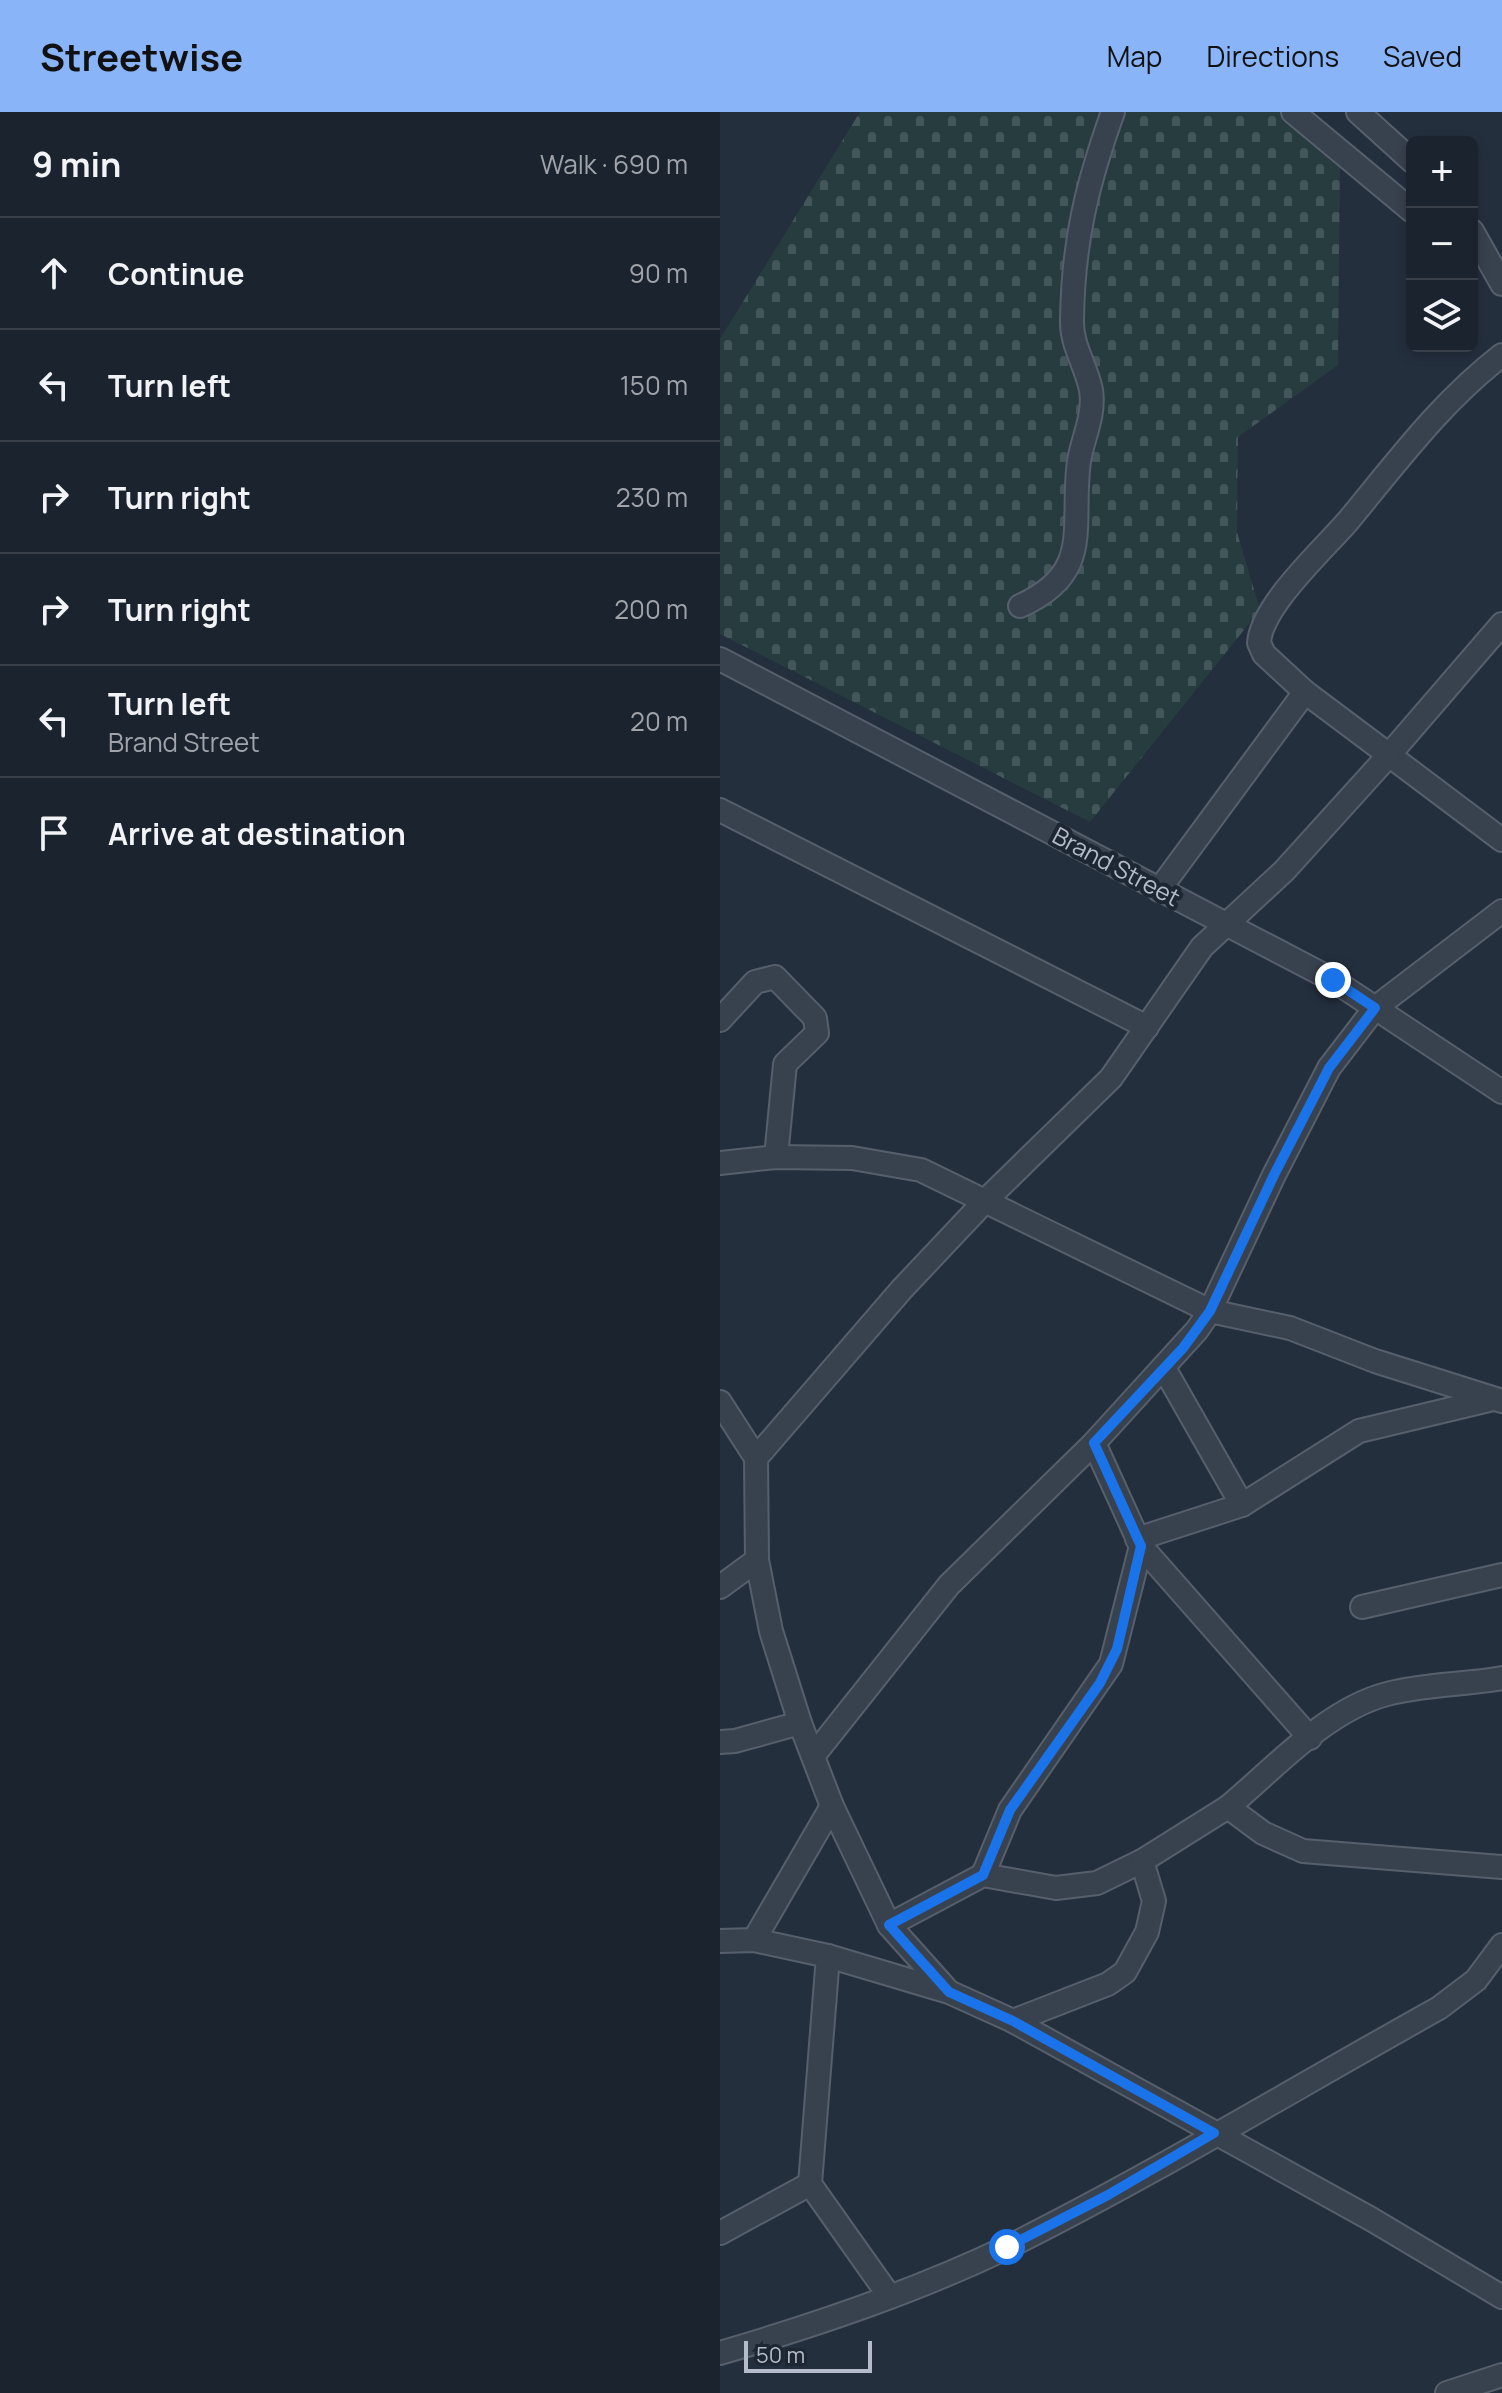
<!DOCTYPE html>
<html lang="en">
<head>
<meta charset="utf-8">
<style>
	:root { --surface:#1b232e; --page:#242b36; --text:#f1f3f6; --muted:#a0a4aa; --line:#39404a; --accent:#8ab4f8 }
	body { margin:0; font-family:Manrope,sans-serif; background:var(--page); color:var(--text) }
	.controls { position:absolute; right:24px; top:24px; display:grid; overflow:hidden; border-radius:12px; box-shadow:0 4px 12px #0003 }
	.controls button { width:72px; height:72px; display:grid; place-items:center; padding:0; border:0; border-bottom:2px solid var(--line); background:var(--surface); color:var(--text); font:40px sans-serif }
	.scale { position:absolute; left:24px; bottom:20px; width:128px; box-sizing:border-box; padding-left:8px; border:4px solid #b4bcc9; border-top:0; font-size:22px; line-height:28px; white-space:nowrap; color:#b4bcc9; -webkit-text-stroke:6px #1d2633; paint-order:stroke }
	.stop { position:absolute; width:24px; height:24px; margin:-18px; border:6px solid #1a73e8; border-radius:50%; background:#fff }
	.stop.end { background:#1a73e8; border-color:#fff; box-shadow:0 2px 8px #0008 }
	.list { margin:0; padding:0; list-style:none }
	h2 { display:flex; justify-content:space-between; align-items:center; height:104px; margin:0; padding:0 32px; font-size:34px }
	h2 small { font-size:26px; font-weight:400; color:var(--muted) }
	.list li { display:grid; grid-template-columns:52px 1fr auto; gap:24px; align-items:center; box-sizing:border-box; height:112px; padding:0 32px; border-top:2px solid var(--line) }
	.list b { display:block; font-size:30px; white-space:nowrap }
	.list p { margin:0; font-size:26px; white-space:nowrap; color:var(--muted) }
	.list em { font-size:26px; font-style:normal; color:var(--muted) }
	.icon { flex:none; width:44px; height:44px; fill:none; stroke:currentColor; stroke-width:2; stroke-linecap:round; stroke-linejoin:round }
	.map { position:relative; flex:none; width:782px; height:2281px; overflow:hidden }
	header { display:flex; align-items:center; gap:48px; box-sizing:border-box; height:112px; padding:0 40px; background:var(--accent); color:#111 }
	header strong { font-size:38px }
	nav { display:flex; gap:44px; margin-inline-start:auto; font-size:28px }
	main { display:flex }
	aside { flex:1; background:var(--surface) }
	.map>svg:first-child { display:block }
	.cemetery { fill:url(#cemetery-stones) }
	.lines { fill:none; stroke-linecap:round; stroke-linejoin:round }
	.minor-casing { stroke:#565f6c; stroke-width:26 }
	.minor { stroke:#38414e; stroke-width:22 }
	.route { stroke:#1a73e8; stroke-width:10 }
	.labels { text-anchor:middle; stroke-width:8; stroke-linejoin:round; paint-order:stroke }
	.street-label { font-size:24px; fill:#b4bcc9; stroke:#1d2633 }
</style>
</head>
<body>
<header>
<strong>Streetwise</strong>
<nav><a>Map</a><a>Directions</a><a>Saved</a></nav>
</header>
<main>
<aside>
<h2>9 min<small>Walk · 690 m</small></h2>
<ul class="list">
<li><svg class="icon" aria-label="ahead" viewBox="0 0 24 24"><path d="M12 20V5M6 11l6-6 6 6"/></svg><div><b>Continue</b></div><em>90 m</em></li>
<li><svg class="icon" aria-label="left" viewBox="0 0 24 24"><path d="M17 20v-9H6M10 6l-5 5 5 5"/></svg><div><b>Turn left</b></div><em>150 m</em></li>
<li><svg class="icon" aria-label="right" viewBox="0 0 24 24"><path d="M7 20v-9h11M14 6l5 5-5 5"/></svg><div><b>Turn right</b></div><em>230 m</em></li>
<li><svg class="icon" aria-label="right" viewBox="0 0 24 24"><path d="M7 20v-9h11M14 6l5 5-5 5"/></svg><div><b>Turn right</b></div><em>200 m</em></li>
<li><svg class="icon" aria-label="left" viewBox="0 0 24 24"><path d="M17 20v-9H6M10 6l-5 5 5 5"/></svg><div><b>Turn left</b><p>Brand Street</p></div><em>20 m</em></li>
<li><svg class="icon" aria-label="arrive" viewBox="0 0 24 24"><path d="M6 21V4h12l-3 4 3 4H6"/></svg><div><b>Arrive at destination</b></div></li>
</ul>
</aside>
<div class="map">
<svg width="782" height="2281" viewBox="0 0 782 2281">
	<defs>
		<pattern id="cemetery-stones" width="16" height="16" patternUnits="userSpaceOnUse" patternTransform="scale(2)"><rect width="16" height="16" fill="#263c3f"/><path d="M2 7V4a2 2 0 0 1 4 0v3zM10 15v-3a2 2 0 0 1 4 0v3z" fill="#435659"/></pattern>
	</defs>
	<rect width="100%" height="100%" fill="#242f3e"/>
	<path class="cemetery" d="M140,0h429l51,42 -2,211 -100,72 -1,95 23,78 -170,212 -370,-188v-295z"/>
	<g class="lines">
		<g class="minor-casing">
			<g id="minor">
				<path d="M573,0l119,99"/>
				<path d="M638,0l54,49"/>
				<path d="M752,119l30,53"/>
				<path d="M300,494c75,-34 50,-79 59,-145 4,-24 16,-46 12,-71 -5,-25 -20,-45 -19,-70 1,-78 15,-136 41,-208"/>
				<path d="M782,512l-113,131 113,85"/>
				<path d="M0,547l613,321 169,112"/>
				<path d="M0,698l427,217"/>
				<path d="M439,778l146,-198 -41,-38 -5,-11c2,-37 65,-94 89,-122 49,-59 93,-119 154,-166"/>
				<path d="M0,908l35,-38 20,-5 40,41 2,15 -32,31 -9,93"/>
				<path d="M0,1051l56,-6 76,1 69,12 289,141 80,17 85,33 127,40"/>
				<path d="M444,1256l78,137"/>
				<path d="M0,1290l36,56 1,102 14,71 29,92 32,83 57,119 59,66"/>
				<path d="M374,1331l47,103 169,192"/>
				<path d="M36,1346l146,-169 84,-89 125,-122 91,-131 82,-76 105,-116 -84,-63"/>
				<path d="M417,1427l105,-34 117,-74 134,-32"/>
				<path d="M0,1475l37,-27"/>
				<path d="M642,1495l140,-32"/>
				<path d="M0,1630l15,-1 65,-18"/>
				<path d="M94,1643l135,-170 145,-142 103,-113 13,-19 64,-136 55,-107 46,-60 127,-97"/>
				<path d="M508,1695c47,-39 98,-97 159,-113 37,-10 77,-9 115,-16"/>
				<path d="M263,1763l27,-65 101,-146 30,-118"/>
				<path d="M169,1813l94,-50 73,13 41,-5 45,-22 86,-54 35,26 40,18 199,16"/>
				<path d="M34,1828l78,-134"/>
				<path d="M0,1829l34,-1 74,16 121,36 64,29 358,198 131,78"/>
				<path d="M293,1909l95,-37 17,-12 22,-40 7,-31 -12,-40"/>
				<path d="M90,2072l18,-228"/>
				<path d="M0,2121l90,-49 80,113"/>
				<path d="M0,2241c99,-29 197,-62 290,-107 146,-73 287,-159 429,-238l37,-28 26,-35"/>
				<path d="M727,2281l55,-18"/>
			</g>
		</g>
		<use href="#minor" class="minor"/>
	</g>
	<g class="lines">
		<path class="route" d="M287,2135l101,-52 106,-62 -201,-112 -64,-29 -60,-67 94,-50 27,-65 90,-127 17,-34 24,-103 -47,-103 89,-95 27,-37 64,-136 55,-107 46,-60 -42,-28"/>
	</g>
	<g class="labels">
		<g class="street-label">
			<text transform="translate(396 755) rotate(28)" y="8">Brand Street</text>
		</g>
	</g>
</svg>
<div class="controls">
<button>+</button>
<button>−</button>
<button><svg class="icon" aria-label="layers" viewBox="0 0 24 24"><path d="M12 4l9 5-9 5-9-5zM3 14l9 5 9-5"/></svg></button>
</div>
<div class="scale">50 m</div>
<div class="stop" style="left:287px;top:2135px"></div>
<div class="stop end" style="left:613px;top:868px"></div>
</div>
</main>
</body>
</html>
